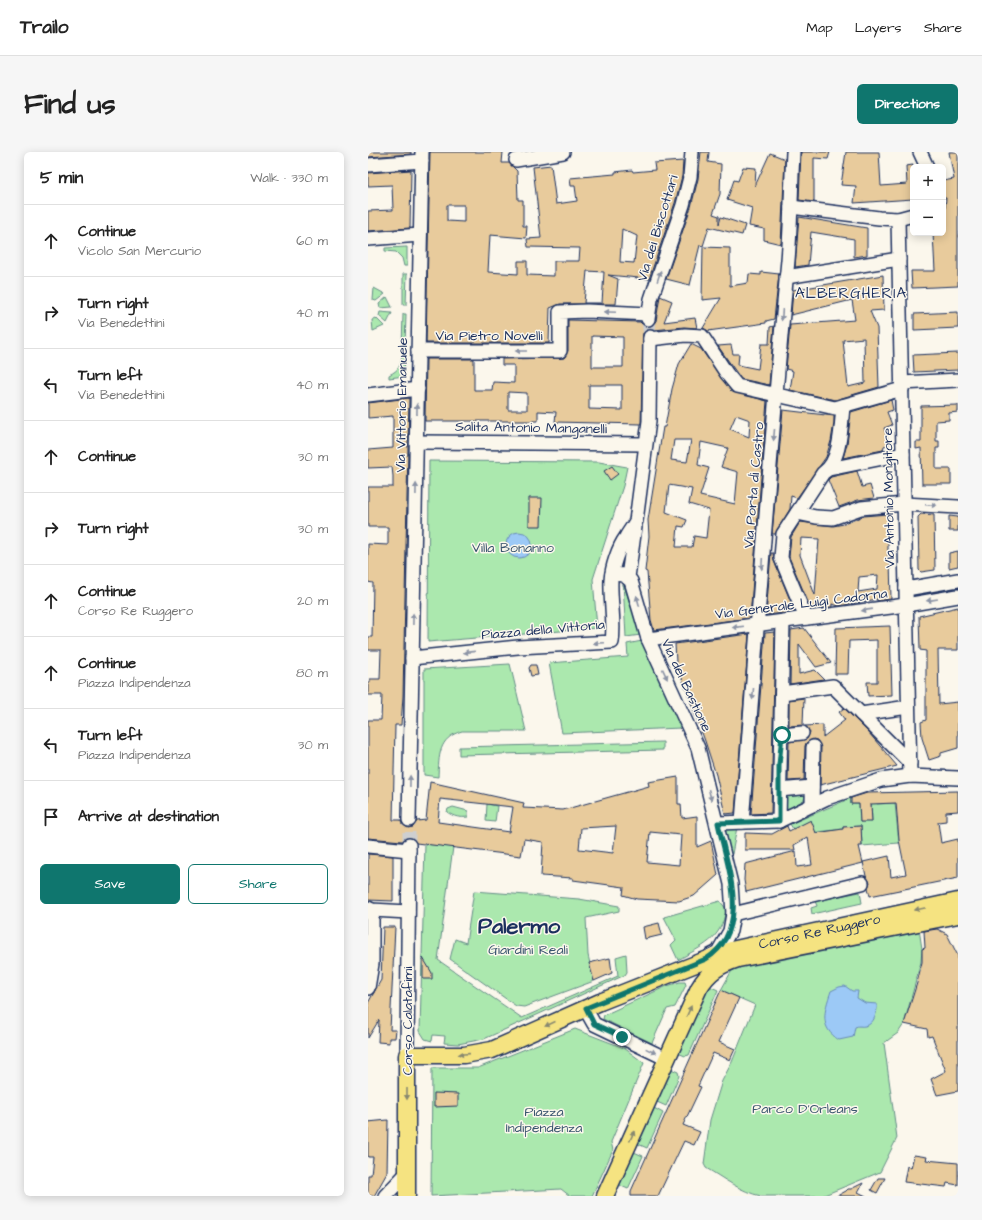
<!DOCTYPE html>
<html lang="en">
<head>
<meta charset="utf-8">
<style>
	:root { --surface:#fff; --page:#f6f6f6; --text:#222; --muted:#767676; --line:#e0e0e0; --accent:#0f766e }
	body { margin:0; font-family:"Architects Daughter",sans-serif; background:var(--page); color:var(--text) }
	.controls { position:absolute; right:12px; top:12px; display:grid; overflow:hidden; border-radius:6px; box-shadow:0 2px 10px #0003 }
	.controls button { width:36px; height:36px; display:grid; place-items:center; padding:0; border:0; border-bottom:1px solid var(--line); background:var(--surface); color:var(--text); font:20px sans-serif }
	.stop { position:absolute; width:12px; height:12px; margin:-9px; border:3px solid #0f766e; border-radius:50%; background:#fff }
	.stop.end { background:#0f766e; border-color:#fff; box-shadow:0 1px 4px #0008 }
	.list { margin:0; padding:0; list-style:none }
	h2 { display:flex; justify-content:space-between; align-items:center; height:52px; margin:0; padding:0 16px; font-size:17px }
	h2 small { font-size:13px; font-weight:400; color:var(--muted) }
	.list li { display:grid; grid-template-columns:26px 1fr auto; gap:12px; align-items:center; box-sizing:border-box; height:72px; padding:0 16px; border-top:1px solid var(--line) }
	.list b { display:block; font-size:15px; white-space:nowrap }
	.list p { margin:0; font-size:13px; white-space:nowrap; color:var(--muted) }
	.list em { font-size:13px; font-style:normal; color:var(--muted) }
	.actions { display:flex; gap:8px; padding:12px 16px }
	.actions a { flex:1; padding:9px 0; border:1px solid var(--accent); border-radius:6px; text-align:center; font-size:14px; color:var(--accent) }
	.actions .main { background:var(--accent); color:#fff }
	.icon { flex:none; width:22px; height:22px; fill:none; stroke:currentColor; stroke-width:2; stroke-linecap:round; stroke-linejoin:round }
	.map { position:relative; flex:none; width:590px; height:1044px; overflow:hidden; border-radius:6px }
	header { display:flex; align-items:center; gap:24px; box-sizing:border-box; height:56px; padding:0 20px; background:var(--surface); border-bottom:1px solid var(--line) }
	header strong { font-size:19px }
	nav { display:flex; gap:22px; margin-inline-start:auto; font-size:14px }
	.intro { display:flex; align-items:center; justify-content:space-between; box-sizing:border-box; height:96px; padding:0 24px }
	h1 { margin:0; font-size:28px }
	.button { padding:10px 18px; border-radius:6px; background:var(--accent); color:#fff; font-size:14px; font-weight:700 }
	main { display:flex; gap:24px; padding:0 24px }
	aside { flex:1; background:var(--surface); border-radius:6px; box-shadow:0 2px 10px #0003 }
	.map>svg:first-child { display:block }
	.green { fill:#abe8ae; stroke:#638c86 }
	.water { fill:#9cc9f6; stroke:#688bb9 }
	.building { fill:#e8cb9c; stroke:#1b2f5e; fill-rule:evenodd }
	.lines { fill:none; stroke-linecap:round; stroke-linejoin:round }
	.minor-tunnel { stroke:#cecfd0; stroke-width:13; stroke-dasharray:13 6; stroke-linecap:butt }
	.minor-casing { stroke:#1b2f5e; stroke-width:16 }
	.major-casing { stroke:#1b2f5e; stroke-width:19 }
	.minor { stroke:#fbf7ec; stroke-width:13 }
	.major { stroke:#f5e381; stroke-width:16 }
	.oneway { fill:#8b93a5 }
	.oneway2 { fill:#888970 }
	.route { stroke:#0f766e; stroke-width:5 }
	.labels { text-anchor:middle; stroke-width:3; stroke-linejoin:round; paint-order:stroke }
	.street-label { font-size:14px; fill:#1b2f5e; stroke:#fbf7ec }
	.park-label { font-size:14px; fill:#38546e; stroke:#fbf7ec }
	.neighbourhood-label { font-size:15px; letter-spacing:1px; fill:#1b2f5e; stroke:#fbf7ec }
	.town-label { font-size:22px; font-weight:bold; fill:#1b2f5e; stroke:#fbf7ec }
</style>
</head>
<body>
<header>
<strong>Trailo</strong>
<nav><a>Map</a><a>Layers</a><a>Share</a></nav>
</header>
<div class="intro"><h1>Find us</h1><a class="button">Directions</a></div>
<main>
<aside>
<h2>5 min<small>Walk · 330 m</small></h2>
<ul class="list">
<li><svg class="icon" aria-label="ahead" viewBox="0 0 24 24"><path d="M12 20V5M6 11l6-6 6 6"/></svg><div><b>Continue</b><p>Vicolo San Mercurio</p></div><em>60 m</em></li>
<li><svg class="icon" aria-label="right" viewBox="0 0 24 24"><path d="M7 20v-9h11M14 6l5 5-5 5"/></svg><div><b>Turn right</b><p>Via Benedettini</p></div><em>40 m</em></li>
<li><svg class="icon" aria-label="left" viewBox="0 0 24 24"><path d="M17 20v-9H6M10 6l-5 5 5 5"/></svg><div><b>Turn left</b><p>Via Benedettini</p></div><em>40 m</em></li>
<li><svg class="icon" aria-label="ahead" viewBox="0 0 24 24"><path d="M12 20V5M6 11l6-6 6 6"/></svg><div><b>Continue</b></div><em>30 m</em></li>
<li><svg class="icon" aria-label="right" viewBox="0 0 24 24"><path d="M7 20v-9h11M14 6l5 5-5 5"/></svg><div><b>Turn right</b></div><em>30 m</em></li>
<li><svg class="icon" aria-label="ahead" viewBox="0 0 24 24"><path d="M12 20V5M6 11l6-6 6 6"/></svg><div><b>Continue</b><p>Corso Re Ruggero</p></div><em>20 m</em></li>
<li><svg class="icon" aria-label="ahead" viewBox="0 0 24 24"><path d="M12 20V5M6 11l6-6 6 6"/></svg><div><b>Continue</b><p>Piazza Indipendenza</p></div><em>80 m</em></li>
<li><svg class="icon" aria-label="left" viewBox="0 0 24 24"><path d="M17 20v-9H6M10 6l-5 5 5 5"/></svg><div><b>Turn left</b><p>Piazza Indipendenza</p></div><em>30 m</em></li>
<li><svg class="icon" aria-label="arrive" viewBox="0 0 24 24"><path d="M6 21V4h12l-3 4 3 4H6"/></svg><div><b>Arrive at destination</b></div></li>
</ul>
<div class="actions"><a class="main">Save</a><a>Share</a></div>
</aside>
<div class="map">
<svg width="590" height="1044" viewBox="0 0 590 1044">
	<rect width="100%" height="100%" fill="#fbf7ec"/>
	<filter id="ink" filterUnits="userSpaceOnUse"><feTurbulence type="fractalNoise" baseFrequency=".025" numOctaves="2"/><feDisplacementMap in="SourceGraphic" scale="8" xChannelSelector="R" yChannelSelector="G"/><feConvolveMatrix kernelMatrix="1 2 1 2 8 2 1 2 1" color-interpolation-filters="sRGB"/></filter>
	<g filter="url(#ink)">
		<g class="green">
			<path d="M39,95v19h-3l-2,-8 -6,-6 -11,-1v-3z"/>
			<path d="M35,122h4l-1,31h-3z"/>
			<path d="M6,136l11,6 -9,7 -3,-1z"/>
			<path d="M19,145l5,10 -12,1 -1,-4z"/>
			<path d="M12,160l12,1 -5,10 -8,-7z"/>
			<path d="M35,162h3l-1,33h-3z"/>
			<path d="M8,166l8,8 -11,5 -1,-11z"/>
			<path d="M37,202l-1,22 -15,2v-3c10,-5 12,-9 13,-20z"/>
			<path d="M61,309l170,1 28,5 -4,19 -30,93 4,49 -169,14z"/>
			<path d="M255,431l18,52 -15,2z"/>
			<path d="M274,489l39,87 -119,5 -13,-70 79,-6 -1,-13z"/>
			<path d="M142,512l16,67h-64c-24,7 -23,25 -24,46l-14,-2v-106z"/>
			<path d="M295,590v8l-204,5v-8z"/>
			<path d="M439,640l1,5 -23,15v-17z"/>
			<path d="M483,646v6h8l1,18 12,-1 -1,-19h5l1,2 18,-1 4,40 -37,3 -1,-20 -18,1v2l-33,4 -17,-4 -3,-5z"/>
			<path d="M119,652l10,2 -2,16 -9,-1z"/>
			<path d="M85,655l15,4v6c-8,1 -14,0 -21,-5l1,-3z"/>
			<path d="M369,675l-5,27 -3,1 -6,-27z"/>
			<path d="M57,692l28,3 -15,113 84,58 96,-42 -2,-19 10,-3 1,18 -2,3 -141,64 -26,5 -14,-1 1,-7 -12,-1 -1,6 -7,-2 -5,-8z"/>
			<path d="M106,739l105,8 40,7v5l-33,7 2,37 6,26 -70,26 -8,-1 -66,-47 5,-20 11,4z"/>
			<path d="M492,740l2,11 -50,11 -1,-6 6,-2 -2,-5z"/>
			<path d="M352,749l6,8c-5,32 -23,36 -48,51l-7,-15 5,-5 -12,-23z"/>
			<path d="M551,777l3,20 -1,13 -17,62 -6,9 -14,10 13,95 -17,34 -58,24h-61c-20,-4 -38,-18 -55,-28l-2,-4 6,-44 12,-39 10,-19 23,-57 -34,-15 10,-18 6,-5z"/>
			<path d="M312,830h5l1,3 -11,22 -8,2 -15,34 -49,-24 1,-4 63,-29z"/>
			<path d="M341,834l9,4 -29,65 -4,1 -7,-3z"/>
			<path d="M207,877l49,19 20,15 -33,79 2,8 -21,46h-22l-9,-7 -130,7 1,-128h46z"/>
			<path d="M303,917l7,3 1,4 -13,30 -9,-4z"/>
			<path d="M286,956l9,5 -16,35 -9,-4z"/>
			<path d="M266,1000l9,4 -15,33 -9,-4z"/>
		</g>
		<g class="water">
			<circle cx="151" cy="393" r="13"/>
			<path d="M477,834l7,5h6l-1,7 8,5 12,1c1,7 -3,21 -12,22 -4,1 -6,-1 -10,1l-2,10 -14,3c-20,-13 -15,-28 -8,-49l8,-4z"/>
		</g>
		<g class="building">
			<path d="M0,0h43v2l-43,3z"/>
			<path d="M62,0h73l-1,11h7l8,8 1,29h5v26h4l-1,12 -36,-3 -2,37 30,2v-13h9v14l27,1v-15h25l1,-13 -52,-1 -1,-8 14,-1 -8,-71 18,-2 5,39 21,-3 -2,-15h-4l-1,-8 45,-4v-2l17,-2 1,2 22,-2 -1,-7 29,-2 -1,15 -7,27 -26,76 -41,-4 10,4 -2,25h-56l-10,4 -1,35h-123zM79,53h17v17l-17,-1zM254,77l15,7 -3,27 -14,-1zM219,119l17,1 -2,31h-18z"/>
			<path d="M333,0h8l-1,10 13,2 -1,30 -7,20 6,2v8l2,-7 24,8 -3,10 -33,-8 -6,19 -3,-1 -10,40 -24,-6 25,-72 7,-28z"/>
			<path d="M433,0h29l-2,7 -14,-1v44l-15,-2z"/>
			<path d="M478,0h33l2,34 26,-2 -1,-18 7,-1v34l-59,4 2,-17 -15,-1z"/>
			<path d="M581,0h9v134l-46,2 -1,-17h24l-2,-38h10l3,-35h-3v-17l11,-2z"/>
			<path d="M402,1l15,6 -4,85 -17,-4v-11l-15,-3 3,-18 -25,-8 7,-20 4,1 5,-14 13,1 -1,18z"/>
			<path d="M43,18l-1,58 -42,3v-20l25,-1 -1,-25 -24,1v-13z"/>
			<path d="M431,65l68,11v27l-13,2v-18l-43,-7 -3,33 -13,2z"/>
			<path d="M335,95l27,1v38l18,-3 1,-9 12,1v-3l18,2 -5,45 -8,2v2l-58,8 -5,-3 18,-30 -19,2z"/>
			<path d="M515,123l1,35 -14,1 7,17 2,59 -44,13 -45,-10 3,-19 -7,-2 4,-44 65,-5 -3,-20 -61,15 2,-25zM496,186l1,45 -17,4 -5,-47z"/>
			<path d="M292,144l12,5 -8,21 31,-4 2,10 -13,-1 -30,3 -4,-1 -7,4 -2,91 -86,-2 1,-10 -18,-1v10h-113l1,-62h48v31h18l1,-8 21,1v-18h-12v-6l62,-1 4,-7v-31l72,2 3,3 8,2 5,-6zM224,184l31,1v30h-31zM221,233h33v25l-33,-1zM140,240l19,1v17h-19z"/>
			<path d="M590,160v16l-44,2v-16z"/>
			<path d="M406,174l-5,59 -28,-6 -23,-33 13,-1 2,9h6l-1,11 20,4 3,-25h8l1,-17z"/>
			<path d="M323,192l10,5 30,42 36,10 -17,217 -96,12 -3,-10 -4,-48 -2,-1 4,-35 -1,-16 15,-93h2l7,-38 7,-25zM368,263l14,5 -1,17 -19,-8zM306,288h17l-4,22 -16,-2zM333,290l27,6 -7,19 17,5 -3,32 -35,-8 9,-28 -11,-3zM301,333l23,4 -3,15 20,6 -3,28 -12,-2 -2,11h-16l2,-21 6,1 3,-7 -21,-8z"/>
			<path d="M590,201v17l-44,2 -1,-17z"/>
			<path d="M41,246l-6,298 -2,29h-6l-2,95h8l1,4 6,4 5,-1 4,-6 9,-1 4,-38 94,21 -1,5 40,2 86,-24 -1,-4 30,-5v27h3l1,14 15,-2v31l14,-6 7,34 -24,21 -15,5 -42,-2 -14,-4 1,-8 -51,-7v-2l-32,-2 2,-34 -19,-3 -3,17 -105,-13 -3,-5 -4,-1 -7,4 -34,-3v-118h13l1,-25h-14v-13h2v-3h10l1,-29h-13v-13h4l1,-54 -5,-1v-38l20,1v-18h-20v-40h25v-11l-1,-9 -24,1v-18l25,-2v-32l-25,2v-15zM72,647l73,8 -4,25 -71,-10zM248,674l-3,27 -34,-4 2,-21zM282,680l31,3 -2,30 -32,-3z"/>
			<path d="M523,248l2,10 -6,2 5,13 -8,3 5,16 -5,2 -1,4 -40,8 4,-14 4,-32z"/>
			<path d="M590,253v7l-9,1v7l-13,1v20h3v7h-3v21h15v15h-29l-1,-36 -5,1v-7h5v-36z"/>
			<path d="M415,258l51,6v7l-3,18 -5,16 -29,41 -6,-2 -1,13 -15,25h-3z"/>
			<path d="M244,314l6,8 -8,6 -6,-9z"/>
			<path d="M489,319l5,16 8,-2 4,13 -16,2 -19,7 -11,-27 3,-3z"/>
			<path d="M161,346h13l-1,28h-12z"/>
			<path d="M520,362v47h2l1,38 -14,2v-2l-38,7 -7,-2v3l-21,2 -22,-52 2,-20 9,-15 33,4 11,-2 19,-8zM433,386l18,1 -4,56 -15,-40zM510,423l-1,14 -19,3 1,-15z"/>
			<path d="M553,362l13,1 1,55 -14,2 -2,-2 -1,-53z"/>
			<path d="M581,364l9,1v14h-9z"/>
			<path d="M590,399v15l-9,2v-15z"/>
			<path d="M403,401h2l1,8 21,51 -29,3z"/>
			<path d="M590,455v43h-20l1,54 19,-2v46l-17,5v3l-12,4 -7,-22 -1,-16 5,-2v-69l-6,-1 -1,-34z"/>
			<path d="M522,474l2,69 -24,1 -1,-14h10v-42l-28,1 -1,33h-13l1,-46z"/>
			<path d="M436,476l27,35 -15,4 -17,-23v30l16,-4 9,9 -34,5 1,-54z"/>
			<path d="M407,480l-4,181 -20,1 14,-181z"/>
			<path d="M381,482l-14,179 -10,1 -9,-39 -11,-34 -29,-79 -1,-18z"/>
			<path d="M163,513h5l2,10 -7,1 -2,-8z"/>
			<path d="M436,546l-1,27 -14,1v-26z"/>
			<path d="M476,556l25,25 28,33 -77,19 1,-38 -4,-7 -4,-1 -7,4 -1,3 -1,34 -16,1 1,-39 18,-3 3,-7 -5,-6 18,-1v12l22,-17 -6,-8z"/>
			<path d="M590,639v20l-12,1v9l-8,1 3,21 17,-4v39l-88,18 -2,-8 2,-6 -4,-6 -3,-14 26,-6 2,21 15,-3 -7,-34 -3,-37 -25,1 1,18h-12l-1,-18h-8v-6l16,-5z"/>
			<path d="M443,668l5,13 27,-4v-2l18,-1 1,20h-3l4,17 -117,29 -2,-12 1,-16 51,-13 1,16 15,-2 -4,-28 -14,8 1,5h-50v-17l27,1 15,-8 2,5z"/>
			<path d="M0,702l25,2v45l-25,-1z"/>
			<path d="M291,771l3,12 -17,4 -2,-12z"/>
			<path d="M15,775h12l-5,103h6l-1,8h-6v5l-11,-1 1,-22 -11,18v-35l13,-23z"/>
			<path d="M569,777l10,5 11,22v135l-21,4 -6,-16 15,-8 -14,-35 -4,1 -1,-8 -23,-5 13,-41 5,-21v-13l3,-1 -1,-17z"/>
			<path d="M55,806l9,15v6h-9z"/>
			<path d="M242,806l2,15 -18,8 -5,-18z"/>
			<path d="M353,838l18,8 -20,44 16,7 -5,11 -17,-7 -15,33 3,1 -18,38 17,7 -6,13 -10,-4 -26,55h-27v-5z"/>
			<path d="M66,941l24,1v12l-24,1z"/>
			<path d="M20,968l-1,53 -13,23h-6v-21h3l2,-18h-5v-35z"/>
			<path d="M546,1003l13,2 -1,3 32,3v22l-11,-2 -1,4 -42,-5 3,-16 4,2z"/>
			<path d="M510,1026h7l-8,15 -6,-3z"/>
			<path d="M495,1031l-5,9 8,4h-29l9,-5 2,-2h3z"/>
		</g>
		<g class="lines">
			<g class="minor-tunnel">
				<path d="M280,167l2,18"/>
				<path d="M41,693v-25"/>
			</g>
			<g class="minor-casing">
				<g id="minor">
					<path d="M552,0l7,15"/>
					<path d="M148,8l47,-8"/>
					<path d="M0,13l54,-4"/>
					<path d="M423,55l88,11 19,1 15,-4"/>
					<path d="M530,67l12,557"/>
					<path d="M0,87l52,-4"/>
					<path d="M418,125l113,-18"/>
					<path d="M280,167l3,-20 32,-94 7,-28 2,-25"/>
					<path d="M282,187l35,-4 17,1 25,38 10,12 98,22 67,-19"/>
					<path d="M50,199h142v-39l27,-1 61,3"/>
					<path d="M534,231l56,-3"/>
					<path d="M0,243l50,-6"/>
					<path d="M49,290l228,2"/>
					<path d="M461,317l74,-15"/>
					<path d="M429,361l19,4 17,1 28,-10 43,-4 54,3"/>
					<path d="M244,422l12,1 7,6 17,58 50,109 33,136 2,30 -3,17 -12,21 -8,4"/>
					<path d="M260,425l7,-50"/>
					<path d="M538,437l52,-9"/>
					<path d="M438,466l-25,-60 2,-24 40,-61c18,-11 18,-47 20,-67"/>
					<path d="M280,487l258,-34 52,-9"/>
					<path d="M44,506l106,-11 94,-5c3,-21 -2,-41 -1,-62 1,-13 7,-32 15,-43 3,-6 7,-10 10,-16l13,-100 1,-84"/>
					<path d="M414,541l51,-7 77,77"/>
					<path d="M493,562l47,-7"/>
					<path d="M414,583l20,-2"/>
					<path d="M411,638l33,-3"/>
					<path d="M444,653l1,-58"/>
					<path d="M41,668l13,-668"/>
					<path d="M411,669l4,-200"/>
					<path d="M374,670c15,-188 28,-375 46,-562 3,-36 3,-72 5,-108"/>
					<path d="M350,671l61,-2 48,-23 54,-18 29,-4 48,2"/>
					<path d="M0,694l41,4"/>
					<path d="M0,756l4,2 36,2"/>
					<path d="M365,762l129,-31"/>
					<path d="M0,836l4,-24v-54"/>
					<path d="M217,856l9,16 73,35"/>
					<path d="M39,903l2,-210"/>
					<path d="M17,1044l22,-23"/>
				</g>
			</g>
			<g class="major-casing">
				<g id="major">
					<path id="s1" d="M39,1044v-141h57l28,-5 108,-48 131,-52 227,-49"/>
					<path d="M237,1044l94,-208c10,-17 21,-23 39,-29l220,-44"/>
				</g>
			</g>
			<use href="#minor" class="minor"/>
			<use href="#major" class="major"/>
		</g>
		<defs><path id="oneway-solid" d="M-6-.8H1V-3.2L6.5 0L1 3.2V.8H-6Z"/></defs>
		<g class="oneway">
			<use href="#oneway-solid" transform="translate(291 124) rotate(-72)"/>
			<use href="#oneway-solid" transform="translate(242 160) rotate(-177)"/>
			<use href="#oneway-solid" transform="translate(414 163) rotate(94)"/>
			<use href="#oneway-solid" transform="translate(153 199) rotate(-180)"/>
			<use href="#oneway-solid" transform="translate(49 257) rotate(-89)"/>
			<use href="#oneway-solid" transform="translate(406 283) rotate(95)"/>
			<use href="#oneway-solid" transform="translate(48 337) rotate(-89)"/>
			<use href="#oneway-solid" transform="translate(563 353) rotate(3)"/>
			<use href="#oneway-solid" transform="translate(394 412) rotate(93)"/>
			<use href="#oneway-solid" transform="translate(564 448) rotate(171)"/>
			<use href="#oneway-solid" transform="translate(270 449) rotate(-105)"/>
			<use href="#oneway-solid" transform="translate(499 458) rotate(172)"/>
			<use href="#oneway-solid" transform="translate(45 467) rotate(-89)"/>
			<use href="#oneway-solid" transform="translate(370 475) rotate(173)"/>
			<use href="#oneway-solid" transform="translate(231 491) rotate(177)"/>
			<use href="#oneway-solid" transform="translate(101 500) rotate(174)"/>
			<use href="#oneway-solid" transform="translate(297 522) rotate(65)"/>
			<use href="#oneway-solid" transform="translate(385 542) rotate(95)"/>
			<use href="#oneway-solid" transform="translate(42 629) rotate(-89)"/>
			<use href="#oneway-solid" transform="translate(342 643) rotate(76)"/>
			<use href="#oneway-solid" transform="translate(283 899) rotate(26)"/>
		</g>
		<g class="oneway2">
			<use href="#oneway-solid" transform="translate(552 757) rotate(168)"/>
			<use href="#oneway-solid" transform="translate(321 859) rotate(-66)"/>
			<use href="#oneway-solid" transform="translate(182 872) rotate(156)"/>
			<use href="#oneway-solid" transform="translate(96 902) rotate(176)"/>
			<use href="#oneway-solid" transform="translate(39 942) rotate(90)"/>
			<use href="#oneway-solid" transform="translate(264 984) rotate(-66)"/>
		</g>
	</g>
	<g class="lines" filter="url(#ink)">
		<path class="route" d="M254,885l-28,-13 -8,-16 120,-49c47,-30 21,-92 12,-136l61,-2v-56l3,-30"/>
	</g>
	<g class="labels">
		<g class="street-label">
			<text transform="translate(289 76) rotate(-73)" y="5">Via dei Biscottari</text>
			<text x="121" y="188">Via Pietro Novelli</text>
			<text transform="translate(33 253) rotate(-89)" y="5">Via Vittorio Emanuele</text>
			<text transform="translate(163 275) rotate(1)" y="5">Salita Antonio Manganelli</text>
			<text transform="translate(385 333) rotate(-85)" y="5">Via Porta di Castro</text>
			<text transform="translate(520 346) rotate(-91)" y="5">Via Antonio Mongitore</text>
			<text transform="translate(433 451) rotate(-7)" y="5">Via Generale Luigi Cadorna</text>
			<text transform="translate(175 477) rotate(-5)" y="5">Piazza della Vittoria</text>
			<text transform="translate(319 533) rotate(65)" y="5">Via del Bastione</text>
			<text dy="5" stroke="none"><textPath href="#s1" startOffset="576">Corso Re Ruggero</textPath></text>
			<text transform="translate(39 869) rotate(-90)" y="5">Corso Calatafimi</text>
		</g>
		<g class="park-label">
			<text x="145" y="400">Villa Bonanno</text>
			<text x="160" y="802">Giardini Reali</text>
			<text x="437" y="961">Parco D'Orleans</text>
			<text x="176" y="964">Piazza<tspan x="176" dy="16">Indipendenza</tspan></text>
		</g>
		<g class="neighbourhood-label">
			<text x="483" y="146">ALBERGHERIA</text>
		</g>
		<g class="town-label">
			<text x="151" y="781">Palermo</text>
		</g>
	</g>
</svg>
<div class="controls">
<button>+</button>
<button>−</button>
</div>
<div class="stop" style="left:414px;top:583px"></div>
<div class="stop end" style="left:254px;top:885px"></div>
</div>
</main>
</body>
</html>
